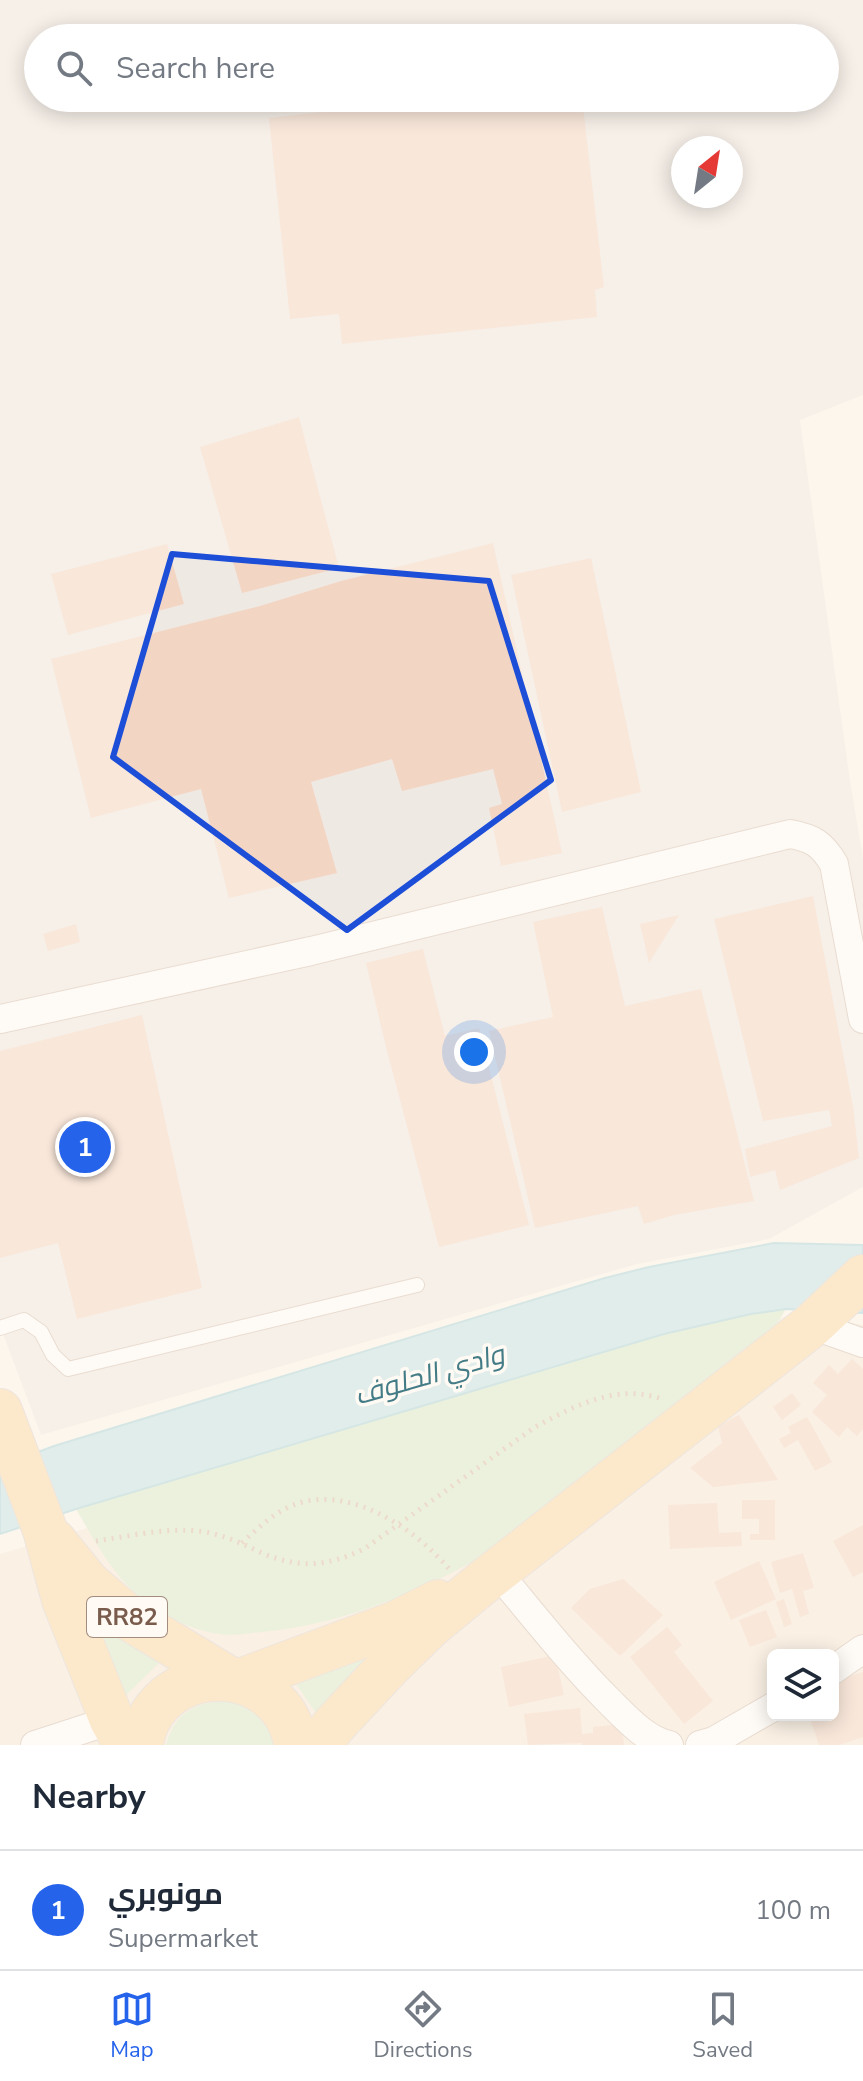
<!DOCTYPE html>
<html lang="en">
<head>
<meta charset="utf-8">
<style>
	:root { --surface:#fff; --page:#f6f6f7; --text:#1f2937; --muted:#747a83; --line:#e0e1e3; --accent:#2563eb }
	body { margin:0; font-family:"Nunito Sans",Cairo,sans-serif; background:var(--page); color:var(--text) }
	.controls { position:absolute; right:24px; bottom:24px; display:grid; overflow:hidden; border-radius:12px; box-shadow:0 4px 20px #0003 }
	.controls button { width:72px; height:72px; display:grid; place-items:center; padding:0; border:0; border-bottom:2px solid var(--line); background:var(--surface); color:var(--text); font:40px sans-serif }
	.compass { position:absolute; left:671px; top:136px; width:72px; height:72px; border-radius:50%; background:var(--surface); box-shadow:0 4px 20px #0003; rotate:30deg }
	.you { position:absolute; left:474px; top:1052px; width:28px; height:28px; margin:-20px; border:6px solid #fff; border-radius:50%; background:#1a73e8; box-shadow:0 0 0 12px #1a73e833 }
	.badge { display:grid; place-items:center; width:52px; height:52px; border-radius:50%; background:var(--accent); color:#fff; font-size:26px; font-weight:700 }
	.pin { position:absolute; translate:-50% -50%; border:4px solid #fff; box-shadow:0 2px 8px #0006 }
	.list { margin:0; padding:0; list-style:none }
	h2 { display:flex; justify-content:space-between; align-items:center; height:104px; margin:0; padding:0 32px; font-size:34px }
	h2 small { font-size:26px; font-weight:400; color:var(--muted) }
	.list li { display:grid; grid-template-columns:52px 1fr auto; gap:24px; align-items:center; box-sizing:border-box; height:120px; padding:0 32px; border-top:2px solid var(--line) }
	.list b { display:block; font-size:30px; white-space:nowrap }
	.list p { margin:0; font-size:26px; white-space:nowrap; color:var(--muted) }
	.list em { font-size:26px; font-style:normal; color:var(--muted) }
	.icon { flex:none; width:44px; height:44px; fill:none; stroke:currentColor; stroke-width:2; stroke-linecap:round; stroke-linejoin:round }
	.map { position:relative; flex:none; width:863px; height:1745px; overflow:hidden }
	.search { position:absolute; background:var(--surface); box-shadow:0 4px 20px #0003; left:24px; right:24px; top:24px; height:88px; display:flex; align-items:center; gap:20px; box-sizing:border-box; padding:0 28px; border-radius:44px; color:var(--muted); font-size:30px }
	.sheet { height:224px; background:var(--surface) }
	nav { display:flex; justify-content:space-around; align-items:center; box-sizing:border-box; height:112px; border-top:2px solid var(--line); background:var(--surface); font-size:22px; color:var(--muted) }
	nav a { display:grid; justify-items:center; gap:4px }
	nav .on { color:var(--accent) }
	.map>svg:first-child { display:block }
	.residential { fill:#f5e8da; fill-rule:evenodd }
	.industrial { fill:#efe9e4; fill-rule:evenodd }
	.green { fill:#d8ecc9 }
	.water { fill:#bfe3e8; stroke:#a5d3da; stroke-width:2 }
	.building { fill:#f3d5c3 }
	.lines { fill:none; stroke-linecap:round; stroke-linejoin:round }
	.lane-casing { stroke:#d1beb0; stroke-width:16 }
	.street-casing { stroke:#d1beb0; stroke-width:30 }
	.primary-casing { stroke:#dad1cd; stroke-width:46 }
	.path { stroke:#d9b8a5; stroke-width:5; stroke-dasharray:2 6; stroke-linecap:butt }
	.lane { stroke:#fff; stroke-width:14 }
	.street { stroke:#fff; stroke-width:28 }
	.primary { stroke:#fbd9a5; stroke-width:44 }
	.marked { fill:none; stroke:#1d4ed8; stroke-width:6; stroke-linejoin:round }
	.labels { text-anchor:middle; stroke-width:7; stroke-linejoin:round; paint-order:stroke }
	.shield { fill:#fffaf3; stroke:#a28b7f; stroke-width:2 }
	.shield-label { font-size:24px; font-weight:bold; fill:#7a5c4d }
	.water-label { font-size:28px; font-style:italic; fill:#437c86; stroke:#fffaf3 }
</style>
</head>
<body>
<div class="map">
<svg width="863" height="1745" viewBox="0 0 863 1745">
	<rect width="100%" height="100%" fill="#fdf6ec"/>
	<path class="residential" d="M789,1315l74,10v420h-863v-191l684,-203zM773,1655h60v60h-60z"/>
	<path class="industrial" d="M0,0h863v395l-63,25 49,354 14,85v328l-94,52 -132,25 -596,171 -41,-109zM38,38h787v60h-787zM683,148h48v48h-48z"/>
	<g class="green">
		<path d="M786,1309l-23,37 -283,212c-68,37 -141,67 -219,74 -10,1 -21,3 -31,3 -27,-1 -58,-14 -80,-30 -34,-24 -53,-60 -74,-96l588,-175 87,-20z"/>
		<path d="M73,1589l89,71 -43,42z"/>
		<path d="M384,1641l-66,75 -28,-41z"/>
		<path d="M226,1701c26,7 41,17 48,44h-108c8,-32 29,-43 60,-44z"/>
	</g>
	<path class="water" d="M774,1243l89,2v68l-77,-4 -35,5 -87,20 -588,175 -76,25v-68l54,-20 551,-168 44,-11z"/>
	<g class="building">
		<path d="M443,98h139l22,189 -9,3 2,27 -255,27 -3,-30 -49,5 -21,-201z"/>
		<path d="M299,417l40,151 -97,25 -42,-146z"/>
		<path d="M493,543l69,310 -61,13 -12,-58 13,-4 -9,-35 -91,22 -10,-32 -81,23 26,91 -108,25 -28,-109 -110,29 -40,-159 209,-53 81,-25z"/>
		<path d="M167,544l17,60 -116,31 -17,-61z"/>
		<path d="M591,558l50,234 -79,20 -51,-237z"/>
		<path d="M813,896l40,210 6,52 -79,32 -5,-20 -25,7 -5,-28 87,-23 -3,-16 -66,11 -49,-202z"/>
		<path d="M602,907l23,99 76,-17 53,212 -80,14 -30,9 -6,-18 -103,22 -46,-197 64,-14 -20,-95z"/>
		<path d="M679,915l-30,48 -9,-39z"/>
		<path d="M76,924l4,18 -32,9 -5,-17z"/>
		<path d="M423,949l22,87 34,-8 50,197 -90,22 -52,-196 -21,-88z"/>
		<path d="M142,1015l60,273 -125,31 -19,-76 -58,15v-207z"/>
		<path d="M852,1359l11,10v60l-6,7 -10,-9 -8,10 -27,-25 15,-17 -14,-12 16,-18 9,9z"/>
		<path d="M792,1393l9,12 -19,15 -9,-13z"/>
		<path d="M739,1415l39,65 -65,7 -23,-19 32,-25 -4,-17z"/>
		<path d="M807,1417l25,45 -17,9 -17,-31 -14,8 -5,-9 12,-6 -3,-6z"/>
		<path d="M742,1500h33v40h-25v-6h9v-15h-17z"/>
		<path d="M717,1503l2,30 22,-1 1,14 -72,3 -2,-44z"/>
		<path d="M863,1525v47l-10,5 -20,-36z"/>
		<path d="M803,1553l11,35 -11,3 6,23 -9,3 -8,-28 -12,4 -9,-31z"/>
		<path d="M759,1561l17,38 -45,21 -17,-38z"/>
		<path d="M623,1579l40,36 -43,41 -49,-48 19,-19z"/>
		<path d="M784,1599l8,25 -8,3 -8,-25z"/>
		<path d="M766,1610l11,27 -27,10 -11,-27z"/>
		<path d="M667,1627l15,18 -8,7 39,49 -29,23 -54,-67z"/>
		<path d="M555,1655l9,40 -55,12 -8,-40z"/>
		<path d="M863,1672v65l-24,8h-20l-10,-30h24v-33z"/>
		<path d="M580,1708l2,26 11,-1v-6l29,-3 2,21h-42v-2l-54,2 -4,-31z"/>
	</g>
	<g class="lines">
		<g class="lane-casing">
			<path id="lane" d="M0,1328l24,-8 17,12 12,23 15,14 349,-84"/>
		</g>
		<g class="street-casing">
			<g id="street">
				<path d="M0,1019l311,-68 479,-117c23,4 32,10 44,30l29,155"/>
				<path d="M812,1325l51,18"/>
				<path d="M497,1572c37,44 72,89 113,130 17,17 36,38 59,43"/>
				<path d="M833,1670l30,-21"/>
				<path d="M35,1745l77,-25"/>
				<path d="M700,1745l14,-4 59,-34"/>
			</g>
		</g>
		<g class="primary-casing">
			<g id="primary">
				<path d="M0,1411l45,119 19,70 48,120 14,25"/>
				<path d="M54,1541l34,42 42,36 98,59"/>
				<path d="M240,1681l154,-57 44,-22"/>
				<path d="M141,1745c8,-67 95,-89 138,-39 10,11 14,25 18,39"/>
				<path d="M319,1745l15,-20 55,-59 41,-40 57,-47 325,-254 51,-48"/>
			</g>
		</g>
		<g class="path">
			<path d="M96,1541c36,-5 74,-15 110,-9 21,4 39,13 58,22 38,15 64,12 100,-5l171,-122c39,-21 82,-44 127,-28"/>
			<path d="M242,1543c15,-14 30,-29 49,-37 55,-24 124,22 158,63"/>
		</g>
		<use href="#lane" class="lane"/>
		<use href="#street" class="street"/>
		<use href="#primary" class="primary"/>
	</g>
	<path d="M0 0H863V1745H0ZM172,554l317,27 62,199 -204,150 -234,-173z" fill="#fdf6ec" fill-opacity=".55" fill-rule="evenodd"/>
	<path class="marked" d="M172,554l317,27 62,199 -204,150 -234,-173z"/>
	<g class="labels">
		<rect class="shield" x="87" y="1597" width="80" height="40" rx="6"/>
		<g class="shield-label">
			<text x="127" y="1625">RR82</text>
		</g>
		<g class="water-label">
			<text transform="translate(429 1374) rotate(-16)" y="10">وادي الحلوف</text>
		</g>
	</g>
</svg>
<div class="controls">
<button><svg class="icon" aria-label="layers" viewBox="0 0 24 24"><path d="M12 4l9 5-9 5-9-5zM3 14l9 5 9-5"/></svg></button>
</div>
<svg class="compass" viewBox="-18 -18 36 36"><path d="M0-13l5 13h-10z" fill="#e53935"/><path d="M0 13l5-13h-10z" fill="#747a83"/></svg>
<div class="you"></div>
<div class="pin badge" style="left:85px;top:1147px">1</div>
<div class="search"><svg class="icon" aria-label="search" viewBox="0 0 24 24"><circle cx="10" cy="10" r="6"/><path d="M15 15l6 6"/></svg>Search here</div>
</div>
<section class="sheet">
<h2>Nearby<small></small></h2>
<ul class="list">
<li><span class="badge">1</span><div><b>مونوبري</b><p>Supermarket</p></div><em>100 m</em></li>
</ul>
</section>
<nav>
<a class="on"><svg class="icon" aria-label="map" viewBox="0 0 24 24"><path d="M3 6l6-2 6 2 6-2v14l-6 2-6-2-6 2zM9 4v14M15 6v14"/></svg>Map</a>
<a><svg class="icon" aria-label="directions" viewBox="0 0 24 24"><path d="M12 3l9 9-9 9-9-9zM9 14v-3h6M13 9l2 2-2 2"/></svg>Directions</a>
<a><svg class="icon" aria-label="saved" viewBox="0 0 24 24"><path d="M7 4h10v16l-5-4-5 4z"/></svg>Saved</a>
</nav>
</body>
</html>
